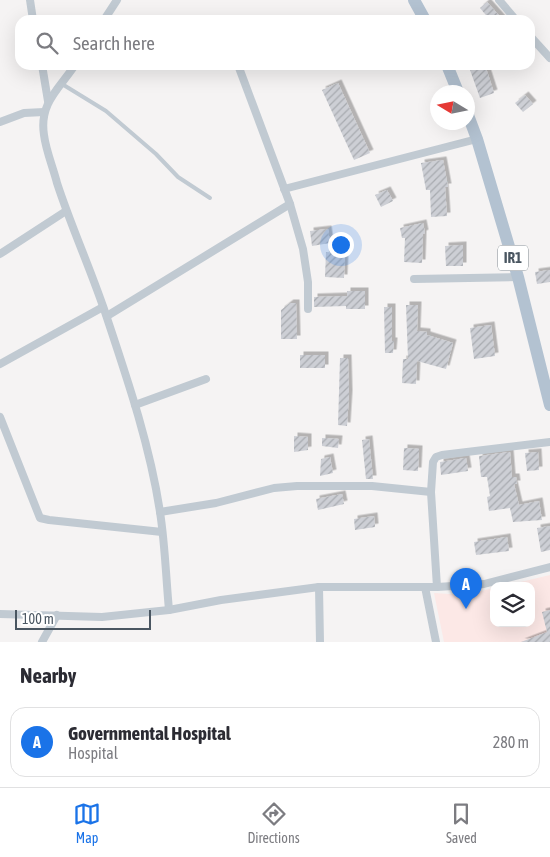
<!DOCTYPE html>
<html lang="en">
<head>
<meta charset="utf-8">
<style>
	:root { --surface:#fff; --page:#f7f7f7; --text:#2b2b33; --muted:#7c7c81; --line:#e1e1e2; --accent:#1a73e8 }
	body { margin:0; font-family:"Asap Condensed",sans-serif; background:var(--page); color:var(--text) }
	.controls { position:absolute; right:15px; bottom:15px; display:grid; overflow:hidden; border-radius:10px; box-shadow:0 5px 20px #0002 }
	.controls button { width:45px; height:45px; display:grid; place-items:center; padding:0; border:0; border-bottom:1px solid var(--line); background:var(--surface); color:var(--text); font:25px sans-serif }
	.compass { position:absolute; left:430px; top:85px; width:45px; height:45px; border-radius:50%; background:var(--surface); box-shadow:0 5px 20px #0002; rotate:280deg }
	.scale { position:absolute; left:15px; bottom:12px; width:136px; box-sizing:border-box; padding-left:5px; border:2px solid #4a5661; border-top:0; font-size:14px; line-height:18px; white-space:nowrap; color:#4a5661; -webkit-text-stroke:4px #fff; paint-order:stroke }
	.you { position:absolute; left:340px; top:244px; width:18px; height:18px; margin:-12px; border:4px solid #fff; border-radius:50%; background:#1a73e8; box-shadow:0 0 0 8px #1a73e833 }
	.badge { display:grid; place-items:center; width:32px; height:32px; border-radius:50%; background:var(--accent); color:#fff; font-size:16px; font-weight:700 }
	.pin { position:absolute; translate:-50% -41px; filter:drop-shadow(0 1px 2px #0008) }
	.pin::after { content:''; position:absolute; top:26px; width:18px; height:15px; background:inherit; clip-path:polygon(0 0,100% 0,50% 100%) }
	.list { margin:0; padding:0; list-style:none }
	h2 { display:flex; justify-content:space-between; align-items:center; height:65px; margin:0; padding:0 20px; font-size:21px }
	h2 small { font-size:16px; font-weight:400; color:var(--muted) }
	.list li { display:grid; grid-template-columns:32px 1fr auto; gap:15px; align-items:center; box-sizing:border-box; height:70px; margin:0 10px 10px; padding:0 10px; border:1px solid var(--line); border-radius:15px }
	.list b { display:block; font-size:19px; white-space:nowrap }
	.list p { margin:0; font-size:16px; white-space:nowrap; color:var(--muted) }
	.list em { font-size:16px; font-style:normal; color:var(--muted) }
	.icon { flex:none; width:28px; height:28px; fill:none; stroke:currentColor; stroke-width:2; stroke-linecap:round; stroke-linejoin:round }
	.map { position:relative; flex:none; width:550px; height:642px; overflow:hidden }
	.search { position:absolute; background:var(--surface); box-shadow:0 5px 20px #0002; left:15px; right:15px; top:15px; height:55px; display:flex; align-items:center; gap:12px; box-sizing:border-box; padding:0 18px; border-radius:15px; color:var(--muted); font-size:19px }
	.sheet { height:145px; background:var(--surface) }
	nav { display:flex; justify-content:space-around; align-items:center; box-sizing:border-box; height:70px; border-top:1px solid var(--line); background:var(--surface); font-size:14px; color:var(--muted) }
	nav a { display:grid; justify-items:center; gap:2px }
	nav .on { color:var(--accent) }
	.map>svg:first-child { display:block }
	.medical { fill:#fce8e6 }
	.building { fill:url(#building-hatch); filter:url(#shadow) }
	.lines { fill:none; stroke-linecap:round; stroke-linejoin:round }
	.service { stroke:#c1cad2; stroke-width:4 }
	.minor { stroke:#c1cad2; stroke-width:8 }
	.primary { stroke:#b3c2d1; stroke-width:12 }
	.labels { text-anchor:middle; stroke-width:5; stroke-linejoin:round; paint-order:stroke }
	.shield { fill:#fff; stroke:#808990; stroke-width:1 }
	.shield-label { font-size:15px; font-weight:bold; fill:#4a5661 }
</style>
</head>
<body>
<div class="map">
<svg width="550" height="642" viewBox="0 0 550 642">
	<defs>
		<pattern id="building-hatch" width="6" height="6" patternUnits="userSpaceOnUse" patternTransform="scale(1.25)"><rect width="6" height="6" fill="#cdcfd5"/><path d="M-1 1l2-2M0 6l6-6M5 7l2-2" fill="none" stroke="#a8abb0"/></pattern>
		<filter id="shadow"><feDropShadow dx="3.5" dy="-3.5" stdDeviation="0" flood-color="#0004"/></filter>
	</defs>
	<rect width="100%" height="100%" fill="#f5f3f3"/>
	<path class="medical" d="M550,575v67h-106l-10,-49 30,2 30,-7v35h37v-37h-27z"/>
	<g class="building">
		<path d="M487,2l16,18h-13l-10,-12z"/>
		<path d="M485,65l9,28 -14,5 -10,-28z"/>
		<path d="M338,83l32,70 -16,7 -32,-70z"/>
		<path d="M525,95l8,9 -10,8 -8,-9z"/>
		<path d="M443,160l5,27h-3l2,29 -16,1 -1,-27h-4l-5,-27z"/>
		<path d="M387,190l6,11 -12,6 -6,-12z"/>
		<path d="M423,223l2,10 -2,1 -1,29 -18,-1 1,-24h-3l-2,-10z"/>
		<path d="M328,229l2,14 -18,3 -2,-15z"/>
		<path d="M463,245v21h-17l-1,-20z"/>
		<path d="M326,252l19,1 -1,25 -19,-1z"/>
		<path d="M550,270v12l-13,2 -2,-12z"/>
		<path d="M347,291h18v18h-19v-3l-32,1v-10l33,-1z"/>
		<path d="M290,303h6l1,36h-16v-29z"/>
		<path d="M406,305h12l-1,26 10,1v3l26,8 -7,26 -29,-8 -1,23 -14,-1 1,-24h5z"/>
		<path d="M384,307h8v34h2l-1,12h-8z"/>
		<path d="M491,325l4,31 -21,3 -4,-31z"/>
		<rect x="300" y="355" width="25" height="13"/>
		<path d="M340,358h8l1,36 -2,32 -9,-1z"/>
		<path d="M294,436l14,1v13l-14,2z"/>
		<path d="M322,438l17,1 -1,9 -16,-2z"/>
		<path d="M369,439l4,40h-7l-4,-39z"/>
		<path d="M404,448l15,1 -1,22 -15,-1z"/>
		<path d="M510,452l2,25h4l1,7h-3l5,21 20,-4 3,19 -29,2 -3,-14 -21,3 -2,-14 3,-1 -3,-19h-6l-2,-21z"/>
		<path d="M538,452l1,18 -12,1 -2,-18z"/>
		<path d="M330,457l3,16 -13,3 1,-17z"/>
		<path d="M466,458l2,13 -27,4 -1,-13z"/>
		<path d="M342,494l2,10 -26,6 -2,-11z"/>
		<path d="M374,516l1,11 -20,3 -1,-11z"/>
		<path d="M550,526v24l-9,2 -4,-24z"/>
		<path d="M507,537l2,14 -33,4 -2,-13z"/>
		<path d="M550,610v32h-29l26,-10 -5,-20z"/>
	</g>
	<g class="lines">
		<path class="service" d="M62,84l44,27 50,43 22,23 32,21"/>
		<g class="minor">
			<path d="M30,0l3,20"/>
			<path d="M499,0l17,20"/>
			<path d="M104,20l13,-20"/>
			<path d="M530,36l20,22"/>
			<path d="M42,65l6,36"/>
			<path d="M75,65c-16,24 -36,38 -31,70 2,16 9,32 13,48 15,46 35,89 50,135 21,63 43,128 53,194 5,32 6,66 9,98"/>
			<path d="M238,65l52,139 13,45 5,33v27"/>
			<path d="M0,122l24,-9 20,-1"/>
			<path d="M284,189l193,-50"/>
			<path d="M0,254l66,-43"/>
			<path d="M414,279l104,-2"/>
			<path d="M107,316l183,-112"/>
			<path d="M0,364l103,-57"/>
			<path d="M135,405l71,-26"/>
			<path d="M0,417l40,101 9,2 113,12"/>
			<path d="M160,512l56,-9 58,-15 23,-2h75l59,6"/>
			<path d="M319,587l1,55"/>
			<path d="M425,587l11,55"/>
			<path d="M437,587l-6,-95 2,-30 3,-5 6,-2 108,-13"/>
			<path d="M0,614l102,3 67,-7 52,-10 98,-13h118l47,-3 66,-17"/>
			<path d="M42,642l15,-27"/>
		</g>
		<g class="primary">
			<path d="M414,0l11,20"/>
			<path d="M447,65l11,27"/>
			<path d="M468,115l9,24 41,138 32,128"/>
		</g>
	</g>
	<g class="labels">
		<rect class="shield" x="498" y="245.5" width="30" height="25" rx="4"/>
		<g class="shield-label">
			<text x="513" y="263">IR1</text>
		</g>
	</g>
</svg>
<div class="controls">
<button><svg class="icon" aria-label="layers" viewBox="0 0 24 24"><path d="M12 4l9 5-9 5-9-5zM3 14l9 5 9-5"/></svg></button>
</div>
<svg class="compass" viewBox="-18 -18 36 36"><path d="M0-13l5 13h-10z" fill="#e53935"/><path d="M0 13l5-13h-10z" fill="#7c7c81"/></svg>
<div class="scale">100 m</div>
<div class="you"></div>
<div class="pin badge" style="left:466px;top:609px">A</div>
<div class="search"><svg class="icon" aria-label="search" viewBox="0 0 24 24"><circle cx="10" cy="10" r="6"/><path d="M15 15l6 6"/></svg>Search here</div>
</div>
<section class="sheet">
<h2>Nearby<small></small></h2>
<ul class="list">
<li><span class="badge">A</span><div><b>Governmental Hospital</b><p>Hospital</p></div><em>280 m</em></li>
</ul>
</section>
<nav>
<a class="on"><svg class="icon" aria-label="map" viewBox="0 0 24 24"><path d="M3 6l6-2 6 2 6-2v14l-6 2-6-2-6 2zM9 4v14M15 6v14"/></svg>Map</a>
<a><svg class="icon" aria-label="directions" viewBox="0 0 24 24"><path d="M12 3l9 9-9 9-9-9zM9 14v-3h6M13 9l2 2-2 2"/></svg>Directions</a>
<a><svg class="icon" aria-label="saved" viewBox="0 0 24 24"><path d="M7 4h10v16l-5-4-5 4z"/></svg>Saved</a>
</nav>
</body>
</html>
